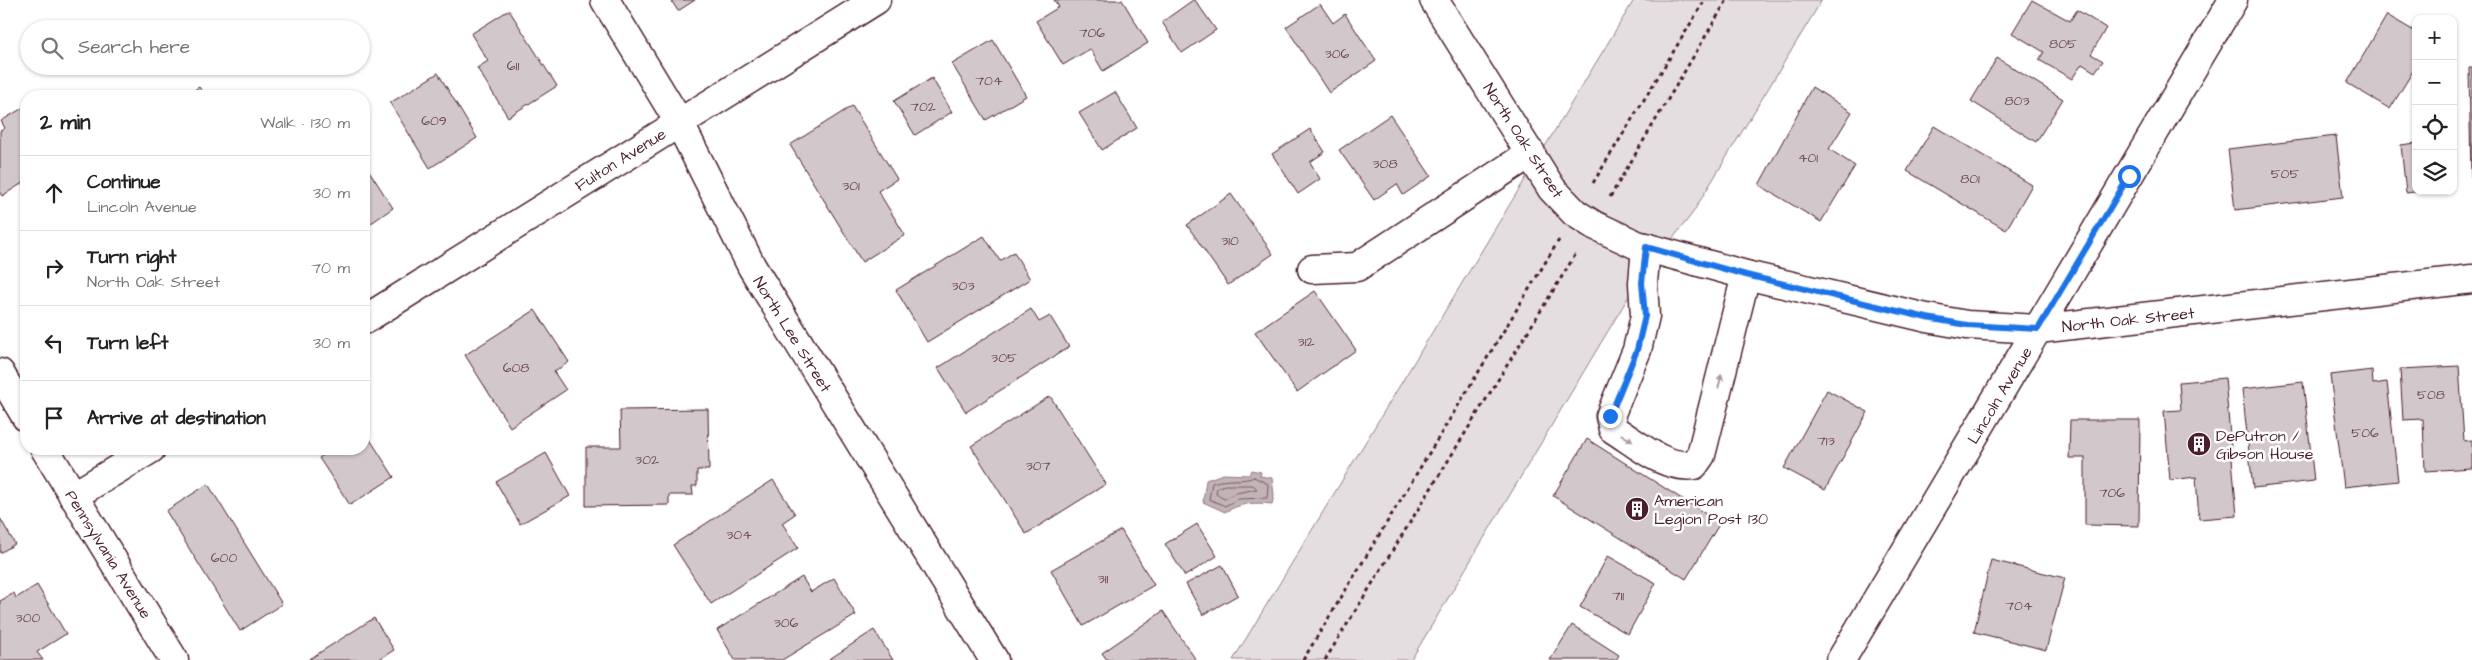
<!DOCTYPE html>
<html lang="en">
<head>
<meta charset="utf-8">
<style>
	:root { --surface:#fff; --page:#f6f6f6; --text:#222; --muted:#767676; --line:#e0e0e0 }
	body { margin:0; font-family:"Architects Daughter",sans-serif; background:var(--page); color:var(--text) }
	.controls { position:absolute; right:15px; top:15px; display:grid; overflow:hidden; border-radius:10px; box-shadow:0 1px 4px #0004 }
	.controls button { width:45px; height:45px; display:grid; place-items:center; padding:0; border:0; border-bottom:1px solid var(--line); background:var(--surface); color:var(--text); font:25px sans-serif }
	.stop { position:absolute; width:15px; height:15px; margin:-11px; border:4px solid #1a73e8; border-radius:50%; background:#fff }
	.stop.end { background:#1a73e8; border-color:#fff; box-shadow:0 1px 5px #0008 }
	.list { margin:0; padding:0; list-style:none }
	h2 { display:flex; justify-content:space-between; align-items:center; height:65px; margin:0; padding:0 20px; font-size:21px }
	h2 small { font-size:16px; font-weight:400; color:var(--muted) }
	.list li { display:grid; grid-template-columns:32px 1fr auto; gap:15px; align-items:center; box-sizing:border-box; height:75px; padding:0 20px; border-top:1px solid var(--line) }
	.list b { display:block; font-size:19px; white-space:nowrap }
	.list p { margin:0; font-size:16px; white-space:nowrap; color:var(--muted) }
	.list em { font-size:16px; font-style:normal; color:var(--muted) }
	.icon { flex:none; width:28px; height:28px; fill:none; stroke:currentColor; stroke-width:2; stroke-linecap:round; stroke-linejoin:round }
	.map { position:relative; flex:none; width:2472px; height:660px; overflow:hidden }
	.search { position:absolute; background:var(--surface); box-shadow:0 1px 4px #0004; left:20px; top:20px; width:350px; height:55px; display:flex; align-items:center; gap:12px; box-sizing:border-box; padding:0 18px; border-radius:28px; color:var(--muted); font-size:19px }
	.panel { position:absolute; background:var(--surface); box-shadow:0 1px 4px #0004; left:20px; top:90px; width:350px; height:365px; border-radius:20px }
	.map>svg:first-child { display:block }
	.green { fill:#e5dee0; stroke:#987e86 }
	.water { fill:#c1b3b6; stroke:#91787e }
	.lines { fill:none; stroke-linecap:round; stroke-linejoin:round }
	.shore { stroke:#7a5a63; stroke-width:1 }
	.building { fill:#d2c7cb; stroke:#4a1f2b }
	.minor-casing { stroke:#4a1f2b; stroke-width:31 }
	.path { stroke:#4a1f2b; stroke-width:3; stroke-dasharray:4 4; stroke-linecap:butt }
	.minor { stroke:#fff; stroke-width:28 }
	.oneway { fill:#ae9aa0 }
	.route { stroke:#1a73e8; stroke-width:6 }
	.labels { text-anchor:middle; stroke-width:5; stroke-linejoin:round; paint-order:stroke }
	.number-label { font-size:14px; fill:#6c4953 }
	.street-label { font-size:16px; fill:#4a1f2b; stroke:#fff }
	.poi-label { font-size:16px; fill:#4a1f2b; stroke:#fff; text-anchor:start }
</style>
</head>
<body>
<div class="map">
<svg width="2472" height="660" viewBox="0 0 2472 660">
	<rect width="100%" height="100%" fill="#fff"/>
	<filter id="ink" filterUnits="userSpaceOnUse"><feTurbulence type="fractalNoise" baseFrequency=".02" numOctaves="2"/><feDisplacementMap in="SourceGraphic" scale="10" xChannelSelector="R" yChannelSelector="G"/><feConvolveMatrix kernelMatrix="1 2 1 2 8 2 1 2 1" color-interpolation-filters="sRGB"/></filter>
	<g filter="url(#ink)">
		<path class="green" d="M1634,0h188l-130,214 -57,72 -224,374h-178z"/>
		<path class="water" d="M1251,470l10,2 -1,4 12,2 2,17 -2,9c-19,-2 -31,-1 -47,8l-22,-10 3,-22 17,-6 26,1z"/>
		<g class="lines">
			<g class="shore">
				<path d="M1254,477l14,7 -1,14 -29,1 -13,7 -16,-7 3,-16c15,-5 32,-1 42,-6z"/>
				<path d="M1225,485h28l4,4 -21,4 -12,6 -8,-5 1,-6z"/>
			</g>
		</g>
		<g class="building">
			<path d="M671,0h24l-17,11z"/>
			<path d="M1054,0h68l26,43 -45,28 -13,-22 -27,16 -27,-44 23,-14z"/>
			<path d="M1193,0h2l21,30 -34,23 -20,-31z"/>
			<path d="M2032,0l38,21 7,-11 29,18 -15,26 12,7 -8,11 -13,-8 -10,15 -33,-19 5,-8 -32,-19z"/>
			<path d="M1320,4l13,19 12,-9 31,47 -47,32 -43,-66z"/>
			<path d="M509,10l48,76 -49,31 -31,-49 11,-7 -17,-27z"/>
			<path d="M2387,15l29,17v34l-26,43 -43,-26z"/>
			<path d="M993,40l33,56 -40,24 -34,-56z"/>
			<path d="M1997,58l66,41 -27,43 -65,-41z"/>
			<path d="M2469,68h3v110h-1z"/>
			<path d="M438,73l39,65 -47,30 -40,-65z"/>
			<path d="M932,78l20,34 -37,23 -21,-34z"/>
			<path d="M199,87l7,9h-21z"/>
			<path d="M1812,87l40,25 -23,37 26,17 -34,56 -62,-37z"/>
			<path d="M1115,92l22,36 -35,22 -23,-37z"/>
			<path d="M26,106v75l-24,15 -2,-3v-62l5,-3 -4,-7z"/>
			<path d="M852,106l45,73 -19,12 27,44 -43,27 -72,-117z"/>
			<path d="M1390,115l41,61 -28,19 -6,-11 -23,16 -35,-50z"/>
			<path d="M1934,126l98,59 -26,45 -99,-59z"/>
			<path d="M1310,129l15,23 -15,10 10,17 -22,15 -26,-40z"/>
			<path d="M2336,136l7,61 -108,13 -7,-61z"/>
			<path d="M2416,143v48h7l-17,2 -5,-48z"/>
			<path d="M364,163l29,45 -29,20z"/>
			<path d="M1231,194l42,60 -45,31 -41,-60z"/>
			<path d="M984,236l16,25 14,-9 16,27 -103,63 -31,-52z"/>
			<path d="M1315,291l41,59 -59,42 -42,-60z"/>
			<path d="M1031,309l8,13 11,-6 19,31 -103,65 -28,-44z"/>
			<path d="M535,310l34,52 -15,10 12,18 -56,37 -45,-72z"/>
			<path d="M2459,366l5,75 8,-1v28l-47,3 -2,-52 -20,1 -3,-51z"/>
			<path d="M2372,370l1,14 14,-2 11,99 -54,6 -14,-112z"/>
			<path d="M2225,378l12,138 -38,3 -3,-42 -26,3 -6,-69 17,-1 -2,-28z"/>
			<path d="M2303,382l11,99 -61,7 -11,-99z"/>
			<path d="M1827,390l41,22 -43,78 -41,-22z"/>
			<path d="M1050,396l56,88 -80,50 -55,-88z"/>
			<path d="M708,409l1,61h-12v16h-5l1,9h-24v10l-83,1v-59h35l-1,-37z"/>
			<path d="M2070,420h70l-1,106 -54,-1v-67h-16z"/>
			<path d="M364,430l30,47 -44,28 -31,-47 12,-9h33z"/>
			<path d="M1587,439l133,84 -34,56 -133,-83z"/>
			<path d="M546,453l24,43 -50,28 -24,-42z"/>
			<path d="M773,480l22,34 -13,9 16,25 -87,56 -38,-59z"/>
			<path d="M208,484l74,120 -42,27 -74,-120z"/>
			<path d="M0,518l15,26 -15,9z"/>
			<path d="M1197,524l20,32 -32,20 -20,-32z"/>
			<path d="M1121,530l33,55 -71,41 -32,-56z"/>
			<path d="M1608,556l48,27 -28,51 -48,-27z"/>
			<path d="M1991,560l74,18 -19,72 -72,-18z"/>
			<path d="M1222,565l16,30 -35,20 -17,-31z"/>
			<path d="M802,577l9,15 23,-14 22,37 -74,45h-47l-18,-30z"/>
			<path d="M37,585l29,49 -29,18 6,8h-43v-59l14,-8 2,5z"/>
			<path d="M1163,611l33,49h-89l-5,-7z"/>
			<path d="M374,618l20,32 -16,10h-70z"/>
			<path d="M1572,625l47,30 -3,5h-66z"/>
			<path d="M874,630l19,30h-65z"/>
		</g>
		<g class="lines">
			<g class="minor-casing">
				<g id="minor">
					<path d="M605,0l74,122 73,145 242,393"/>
					<path d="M1434,0l118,189 23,24 19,12 43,20 109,30 181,43 40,7 71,4 434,-50"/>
					<path d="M1646,247l-3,36 2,33 -8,34 -27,66 3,13c24,15 51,40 81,36l7,-10 45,-180"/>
					<path d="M1312,269l45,-2 174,-114"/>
					<path d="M364,320l512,-320"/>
					<path d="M0,373l26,44"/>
					<path d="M45,449l129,211"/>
					<path d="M73,496l78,-47"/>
					<path d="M1841,660l392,-660"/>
				</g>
			</g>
			<g class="path">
				<path d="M1593,183l112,-183"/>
				<path d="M1610,197l117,-197"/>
				<path d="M1303,660l256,-420"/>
				<path d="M1325,660l252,-408"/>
			</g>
			<use href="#minor" class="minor"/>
		</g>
		<defs><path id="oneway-solid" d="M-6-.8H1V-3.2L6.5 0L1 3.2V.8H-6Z" transform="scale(1.25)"/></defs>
		<g class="oneway">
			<use href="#oneway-solid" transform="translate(1720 381) rotate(-76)"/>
			<use href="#oneway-solid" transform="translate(1627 438) rotate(32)"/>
		</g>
	</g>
	<g class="lines" filter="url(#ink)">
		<path class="route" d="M1610,416l27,-66 8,-34 -3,-33 4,-36 100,28 181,43 40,7 71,4 91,-153"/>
	</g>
	<defs>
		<g id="building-disc" transform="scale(1.25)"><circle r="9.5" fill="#4a1f2b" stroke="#fff"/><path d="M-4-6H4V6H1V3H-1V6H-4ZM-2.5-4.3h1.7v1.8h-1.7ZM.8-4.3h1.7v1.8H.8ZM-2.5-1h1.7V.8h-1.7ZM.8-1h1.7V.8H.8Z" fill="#fff"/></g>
	</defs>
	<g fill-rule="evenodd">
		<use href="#building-disc" x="2199" y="444"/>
		<use href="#building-disc" x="1637" y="509"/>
	</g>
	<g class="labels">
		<g class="number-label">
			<text x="1092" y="37">706</text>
			<text x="2063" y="48">805</text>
			<text x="1337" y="58">306</text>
			<text x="513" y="70">611</text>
			<text x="989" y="85">704</text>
			<text x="2017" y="105">803</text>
			<text x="923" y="111">702</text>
			<text x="434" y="125">609</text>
			<text x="1808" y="162">401</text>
			<text x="1385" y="168">308</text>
			<text x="2285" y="178">505</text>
			<text x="1970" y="183">801</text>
			<text x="851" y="190">301</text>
			<text x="1230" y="245">310</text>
			<text x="963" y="290">303</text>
			<text x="1306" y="346">312</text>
			<text x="1004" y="362">305</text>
			<text x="516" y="372">608</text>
			<text x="2431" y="399">508</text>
			<text x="2365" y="437">506</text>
			<text x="1826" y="445">713</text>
			<text x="647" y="464">302</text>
			<text x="1038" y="470">307</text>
			<text x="2112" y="497">706</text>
			<text x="739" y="539">304</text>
			<text x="224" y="562">600</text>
			<text x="1103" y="583">311</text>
			<text x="1618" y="600">711</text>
			<text x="2019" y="610">704</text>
			<text x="28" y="622">300</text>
			<text x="786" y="627">306</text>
		</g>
		<g class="street-label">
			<text transform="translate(1524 140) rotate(57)" y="6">North Oak Street</text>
			<text transform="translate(620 159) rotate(-32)" y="6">Fulton Avenue</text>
			<text transform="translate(2128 319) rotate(-6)" y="6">North Oak Street</text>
			<text transform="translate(793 334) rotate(58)" y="6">North Lee Street</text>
			<text transform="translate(1999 395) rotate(-59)" y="6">Lincoln Avenue</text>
			<text transform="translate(109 554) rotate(58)" y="6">Pennsylvania Avenue</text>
		</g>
		<g class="poi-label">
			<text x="2216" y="441">DePutron /<tspan x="2216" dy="18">Gibson House</tspan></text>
			<text x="1654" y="506">American<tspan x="1654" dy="18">Legion Post 130</tspan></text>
		</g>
	</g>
</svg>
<div class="controls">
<button>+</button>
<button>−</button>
<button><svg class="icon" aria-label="locate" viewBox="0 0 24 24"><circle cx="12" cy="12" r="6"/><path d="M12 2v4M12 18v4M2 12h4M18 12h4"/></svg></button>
<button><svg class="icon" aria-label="layers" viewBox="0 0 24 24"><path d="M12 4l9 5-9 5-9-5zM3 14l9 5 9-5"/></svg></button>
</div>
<div class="stop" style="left:2129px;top:176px"></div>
<div class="stop end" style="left:1610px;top:416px"></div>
<div class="search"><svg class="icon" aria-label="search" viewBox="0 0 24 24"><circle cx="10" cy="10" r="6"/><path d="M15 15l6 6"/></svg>Search here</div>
<section class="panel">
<h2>2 min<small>Walk · 130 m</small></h2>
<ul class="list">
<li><svg class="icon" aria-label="ahead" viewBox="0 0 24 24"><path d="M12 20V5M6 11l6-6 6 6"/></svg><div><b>Continue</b><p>Lincoln Avenue</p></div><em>30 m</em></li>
<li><svg class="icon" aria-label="right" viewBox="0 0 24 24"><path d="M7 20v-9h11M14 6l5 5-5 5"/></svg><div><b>Turn right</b><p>North Oak Street</p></div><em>70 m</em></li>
<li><svg class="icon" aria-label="left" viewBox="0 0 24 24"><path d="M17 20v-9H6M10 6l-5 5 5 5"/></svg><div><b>Turn left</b></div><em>30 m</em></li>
<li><svg class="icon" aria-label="arrive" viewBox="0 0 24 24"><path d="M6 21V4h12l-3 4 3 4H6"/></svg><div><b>Arrive at destination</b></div></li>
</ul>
</section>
</div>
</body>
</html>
